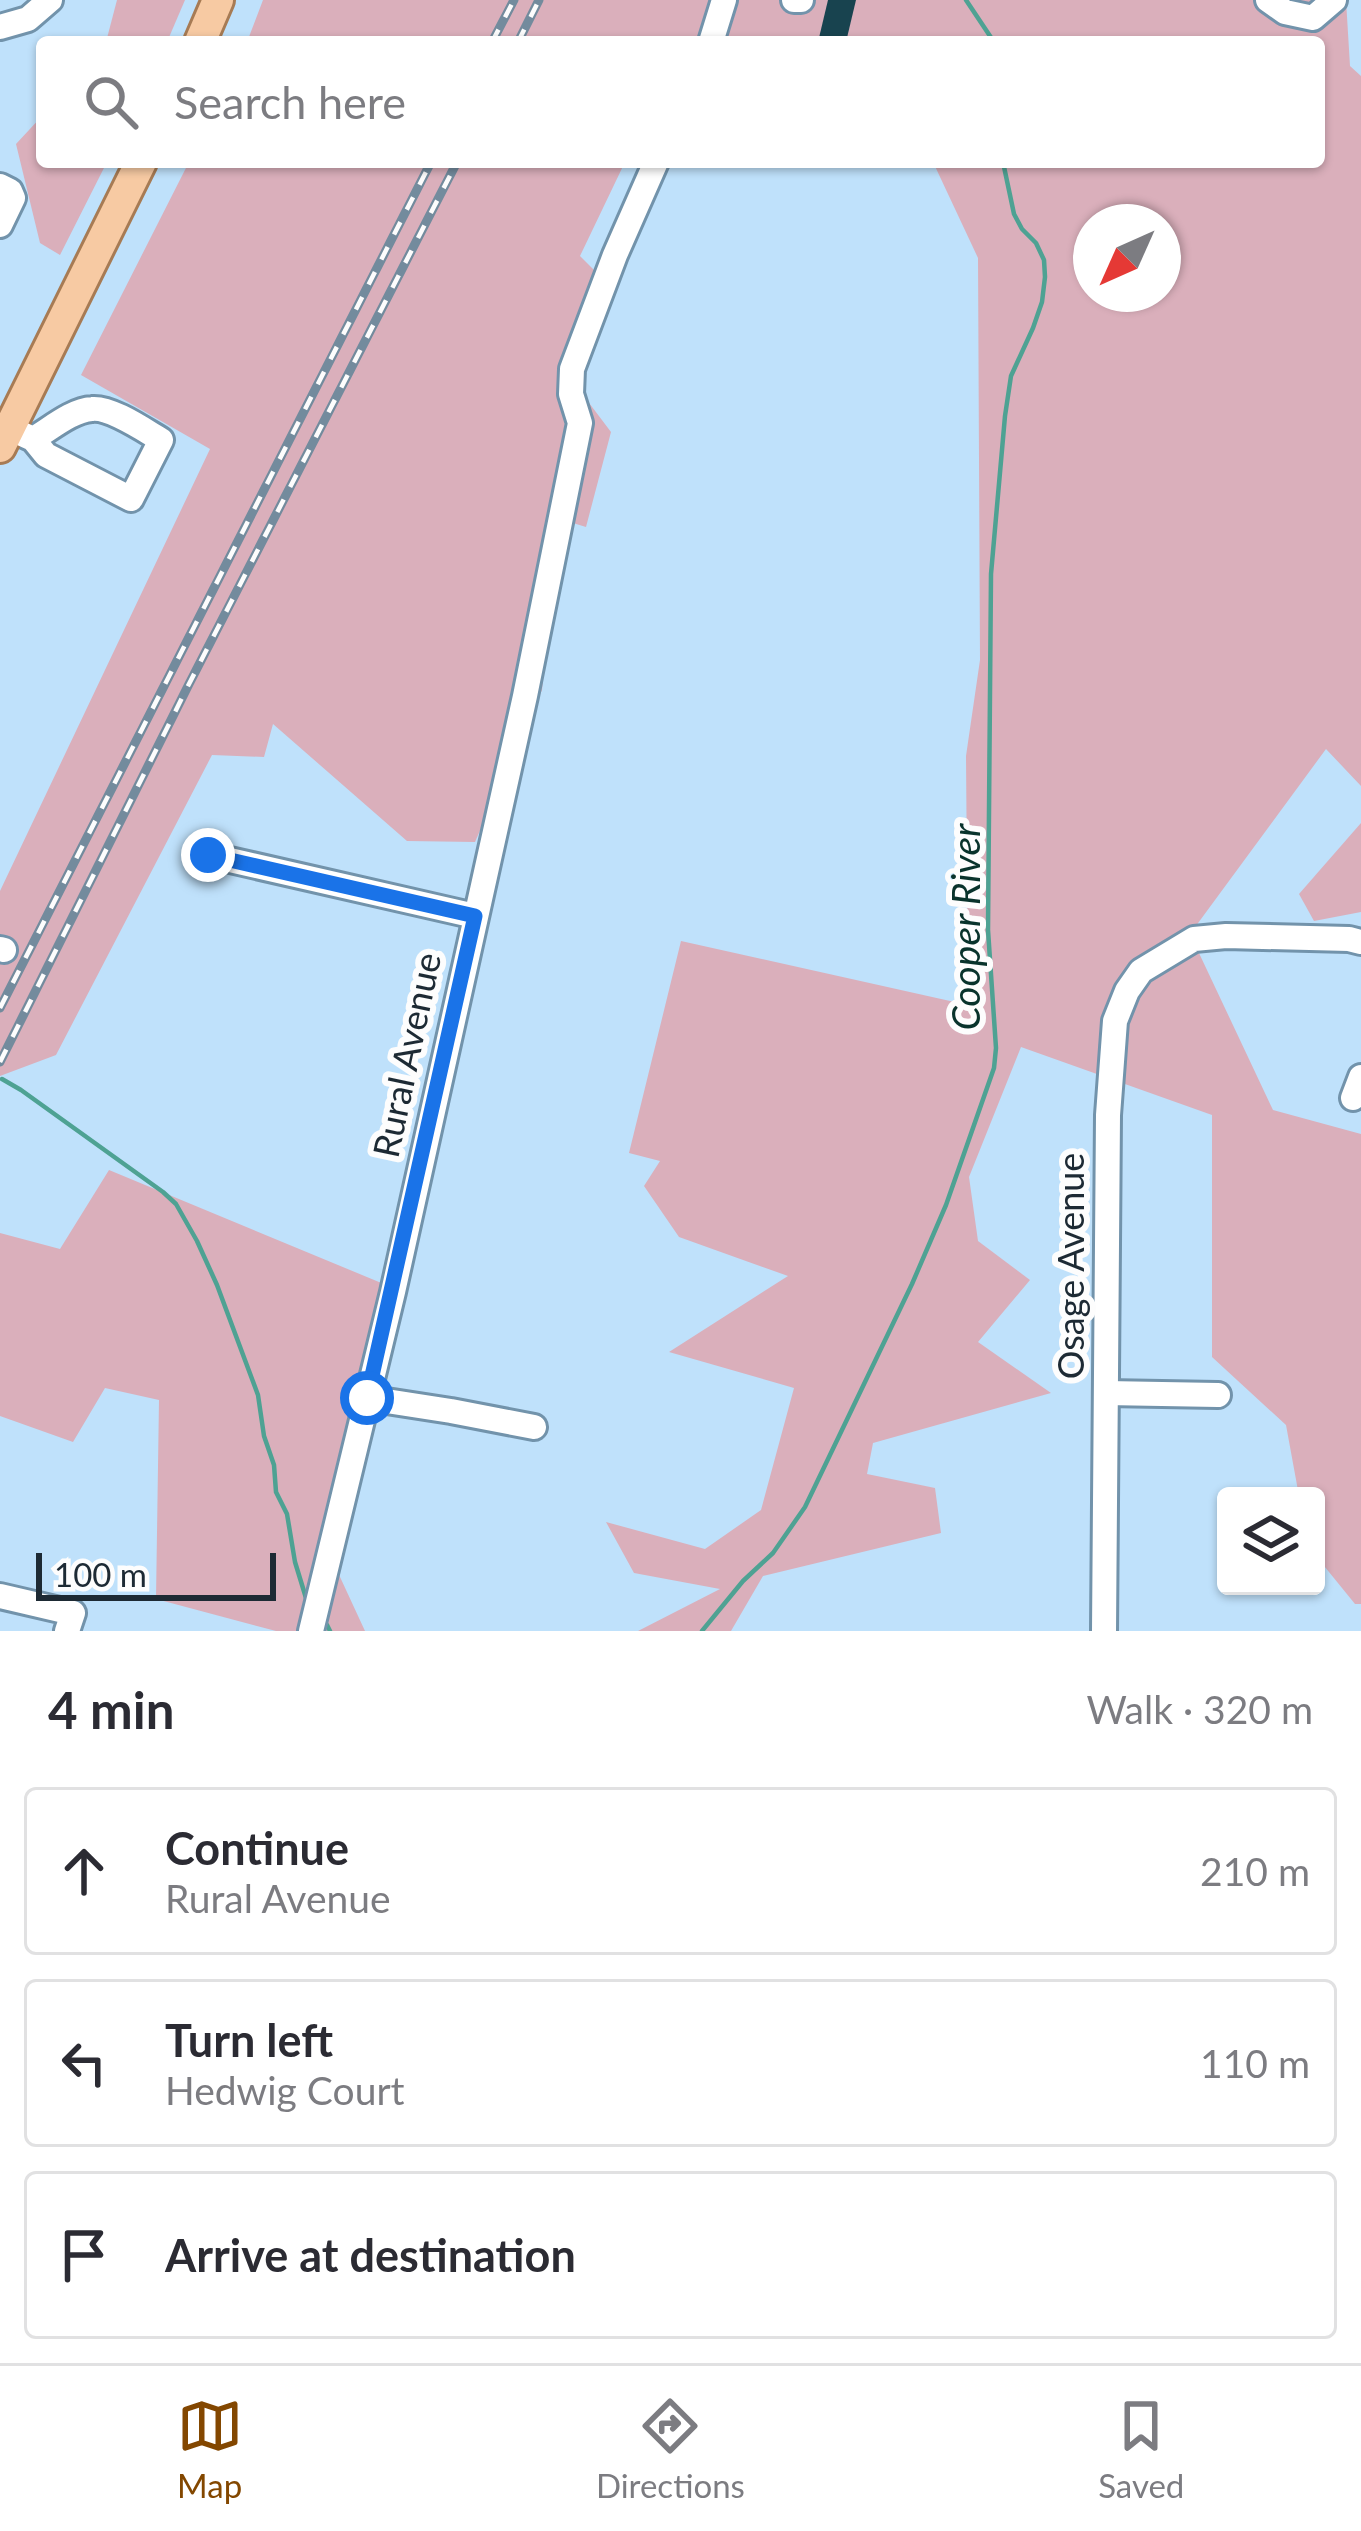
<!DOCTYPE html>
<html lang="en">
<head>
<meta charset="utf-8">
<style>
	:root { --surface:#fff; --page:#f2f2f3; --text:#2b2b33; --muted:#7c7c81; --line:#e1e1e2; --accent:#834700 }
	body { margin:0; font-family:Lato,sans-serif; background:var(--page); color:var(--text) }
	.controls { position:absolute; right:36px; bottom:36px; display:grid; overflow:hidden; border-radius:12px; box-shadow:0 3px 9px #0004 }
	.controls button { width:108px; height:108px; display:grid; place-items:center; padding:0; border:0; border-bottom:3px solid var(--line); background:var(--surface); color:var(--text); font:60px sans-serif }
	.compass { position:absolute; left:1073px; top:204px; width:108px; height:108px; border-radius:50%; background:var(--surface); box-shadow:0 3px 9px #0004; rotate:225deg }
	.scale { position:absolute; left:36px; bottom:30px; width:240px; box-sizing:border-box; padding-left:12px; border:6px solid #1d2a34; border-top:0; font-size:33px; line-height:42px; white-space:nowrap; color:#1d2a34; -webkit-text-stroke:9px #fdfdfd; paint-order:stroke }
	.stop { position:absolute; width:36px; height:36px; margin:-27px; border:9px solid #1a73e8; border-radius:50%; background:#fff }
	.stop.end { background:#1a73e8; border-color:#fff; box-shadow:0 3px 12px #0008 }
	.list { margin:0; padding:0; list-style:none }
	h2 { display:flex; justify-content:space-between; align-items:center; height:156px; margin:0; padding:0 48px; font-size:51px }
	h2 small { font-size:39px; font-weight:400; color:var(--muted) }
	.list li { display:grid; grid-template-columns:78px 1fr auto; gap:36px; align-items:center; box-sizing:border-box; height:168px; margin:0 24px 24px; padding:0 24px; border:3px solid var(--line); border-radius:12px }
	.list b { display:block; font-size:45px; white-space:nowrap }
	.list p { margin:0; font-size:39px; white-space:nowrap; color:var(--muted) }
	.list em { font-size:39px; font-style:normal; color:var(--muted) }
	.icon { flex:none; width:66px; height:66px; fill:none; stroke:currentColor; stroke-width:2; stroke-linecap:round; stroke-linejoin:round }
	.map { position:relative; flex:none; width:1361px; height:1631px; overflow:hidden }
	.search { position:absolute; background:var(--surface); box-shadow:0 3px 9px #0004; left:36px; right:36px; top:36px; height:132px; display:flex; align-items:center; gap:30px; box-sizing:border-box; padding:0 42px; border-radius:12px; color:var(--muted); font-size:45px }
	.sheet { height:732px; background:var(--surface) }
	nav { display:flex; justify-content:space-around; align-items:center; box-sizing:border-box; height:168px; border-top:3px solid var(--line); background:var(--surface); font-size:33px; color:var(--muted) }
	nav a { display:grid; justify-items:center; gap:6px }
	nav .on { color:var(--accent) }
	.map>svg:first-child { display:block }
	.green { fill:#daafbb; fill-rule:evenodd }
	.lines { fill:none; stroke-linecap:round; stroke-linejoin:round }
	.stream { stroke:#4ea293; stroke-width:4.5 }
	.building { fill:#18434f }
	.minor-casing { stroke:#7293ab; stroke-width:30 }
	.major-casing { stroke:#a77b54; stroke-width:36 }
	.minor { stroke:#fff; stroke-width:24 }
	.major { stroke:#f7caa3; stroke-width:30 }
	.rail-casing { stroke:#738b9d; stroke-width:9 }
	.rail { stroke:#fdfdfd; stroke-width:4.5; stroke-dasharray:14; stroke-linecap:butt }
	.route { stroke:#1a73e8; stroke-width:15 }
	.labels { text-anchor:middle; stroke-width:12; stroke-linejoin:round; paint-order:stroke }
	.street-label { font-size:36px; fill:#1d2a34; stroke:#fdfdfd }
	.water-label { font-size:39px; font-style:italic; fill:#09332c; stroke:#fdfdfd }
</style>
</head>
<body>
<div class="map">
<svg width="1361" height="1631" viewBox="0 0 1361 1631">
	<rect width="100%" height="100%" fill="#bfe1fb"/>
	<g class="green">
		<path d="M117,0h68l-18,42h-61z"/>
		<path d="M263,0h1083l4,66 11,10v710l-35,-37 -136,185 83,176 88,24v470h-6l-39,-48v-60h-17l-13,-71 -74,-68v-242l-191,-68 -52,130 9,64 52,39 -52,62 73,51 -178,50 -6,31 68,14 6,45 -178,43 -32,55h-93l82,-42 -86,-16 -28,-51 99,27 56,-39 33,-122 -125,-36 119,-76 -109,-39 -35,-51 16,-25 -31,-8 52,-212 287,64 -2,-249 14,-96 -2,-402 -45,-96h386v-120h-1072zM1091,222h72v72h-72z"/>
		<path d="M42,116v46h65l-47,93 -20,-12 -24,-99z"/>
		<path d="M189,162h436l-45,94 36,36 -39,95 34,45 -25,95 -23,-7 -11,65 -10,105 -67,152 -68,-1 -134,-117 -9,33 -52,-2 -156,300 -56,21v-185l210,-442 -129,-74z"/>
		<path d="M1361,823v89l-47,9 -15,-27z"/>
		<path d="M109,1170l282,117 -63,264 37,80h-89l-120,-32 3,-199 -54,-12 -32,54 -73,-26v-183l60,16z"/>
	</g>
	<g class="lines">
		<g class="stream">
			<path d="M966,0l28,42"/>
			<path d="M2,1079l19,11 142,102 13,12 21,37 20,44 41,110 6,41 10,29 2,27 11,22 8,48 11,36"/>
			<path d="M327,1625l3,6"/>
			<path d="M702,1631l41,-50 30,-28 32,-46 107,-223 34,-79 48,-137 2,-20 -8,-118 3,-356 14,-158 6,-40 22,-48 9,-26 3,-25 -1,-17 -8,-17 -14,-14 -8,-15 -11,-52"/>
		</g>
	</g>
	<path class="building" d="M828,0h28l-10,42h-28z"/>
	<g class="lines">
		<g class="minor-casing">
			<g id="minor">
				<path d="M794,0h7"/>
				<path d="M1268,0l17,12 28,6 21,-18"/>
				<path d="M0,27l28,-8 22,-19"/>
				<path d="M711,42l13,-42"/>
				<path d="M0,186l10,5 3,7 -13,27"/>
				<path d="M9,428l24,11 13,16 85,44 30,-59c-17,-10 -50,-33 -69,-31 -20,1 -43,21 -59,30"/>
				<path d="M208,855l267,61"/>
				<path d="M0,949l4,1"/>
				<path d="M1353,1098l8,-21"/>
				<path d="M1106,1393l112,2"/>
				<path d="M367,1398l84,13 83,16"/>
				<path d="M0,1596l73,17 -6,18"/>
				<path d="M311,1631l82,-339 132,-596 55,-273 -9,-29 1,-25 43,-114 41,-93"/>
				<path d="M1104,1631l4,-516 7,-94 12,-30 14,-20 53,-32 32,-3 123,3 12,3"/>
			</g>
		</g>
		<g class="major-casing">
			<g id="major">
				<path d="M200,42l18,-42"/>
				<path d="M0,447l141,-285"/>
			</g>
		</g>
		<use href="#minor" class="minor"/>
		<use href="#major" class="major"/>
		<g class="rail-casing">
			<g id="rail">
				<path d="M492,42l22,-42"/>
				<path d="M518,42l21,-42"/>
				<path d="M0,1008l431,-846"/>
				<path d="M0,1062l189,-378 268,-522"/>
			</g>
		</g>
		<use href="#rail" class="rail"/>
	</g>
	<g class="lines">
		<path class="route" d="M208,855l267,61 -108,482"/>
	</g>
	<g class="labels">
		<g class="street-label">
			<text transform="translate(407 1055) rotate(-78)" y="13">Rural Avenue</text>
			<text transform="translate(1071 1266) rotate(-90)" y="13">Osage Avenue</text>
		</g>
		<g class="water-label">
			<text transform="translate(966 927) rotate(-90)" y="14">Cooper River</text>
		</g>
	</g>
</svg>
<div class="controls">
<button><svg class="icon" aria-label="layers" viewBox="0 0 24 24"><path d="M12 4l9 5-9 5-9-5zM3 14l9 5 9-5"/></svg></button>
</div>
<svg class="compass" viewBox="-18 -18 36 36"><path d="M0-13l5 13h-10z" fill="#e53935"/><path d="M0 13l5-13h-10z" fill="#7c7c81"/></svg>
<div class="scale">100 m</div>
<div class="stop" style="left:367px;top:1398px"></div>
<div class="stop end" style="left:208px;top:855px"></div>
<div class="search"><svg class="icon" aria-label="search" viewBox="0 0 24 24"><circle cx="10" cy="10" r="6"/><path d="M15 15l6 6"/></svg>Search here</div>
</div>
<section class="sheet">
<h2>4 min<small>Walk · 320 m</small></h2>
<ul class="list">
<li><svg class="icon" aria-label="ahead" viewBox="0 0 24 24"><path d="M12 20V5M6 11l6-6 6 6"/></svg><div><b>Continue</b><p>Rural Avenue</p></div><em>210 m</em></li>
<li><svg class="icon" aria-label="left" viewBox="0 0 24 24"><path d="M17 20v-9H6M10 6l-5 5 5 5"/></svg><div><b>Turn left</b><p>Hedwig Court</p></div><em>110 m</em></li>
<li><svg class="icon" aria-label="arrive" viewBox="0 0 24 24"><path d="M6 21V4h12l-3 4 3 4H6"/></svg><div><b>Arrive at destination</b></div></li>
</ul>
</section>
<nav>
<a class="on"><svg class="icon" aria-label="map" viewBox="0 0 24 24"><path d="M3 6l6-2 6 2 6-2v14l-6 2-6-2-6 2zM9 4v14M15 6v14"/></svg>Map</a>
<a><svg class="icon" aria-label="directions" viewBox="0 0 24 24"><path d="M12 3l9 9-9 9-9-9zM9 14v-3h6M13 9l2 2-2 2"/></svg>Directions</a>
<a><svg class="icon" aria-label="saved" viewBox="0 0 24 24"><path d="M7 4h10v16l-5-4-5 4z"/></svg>Saved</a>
</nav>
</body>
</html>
